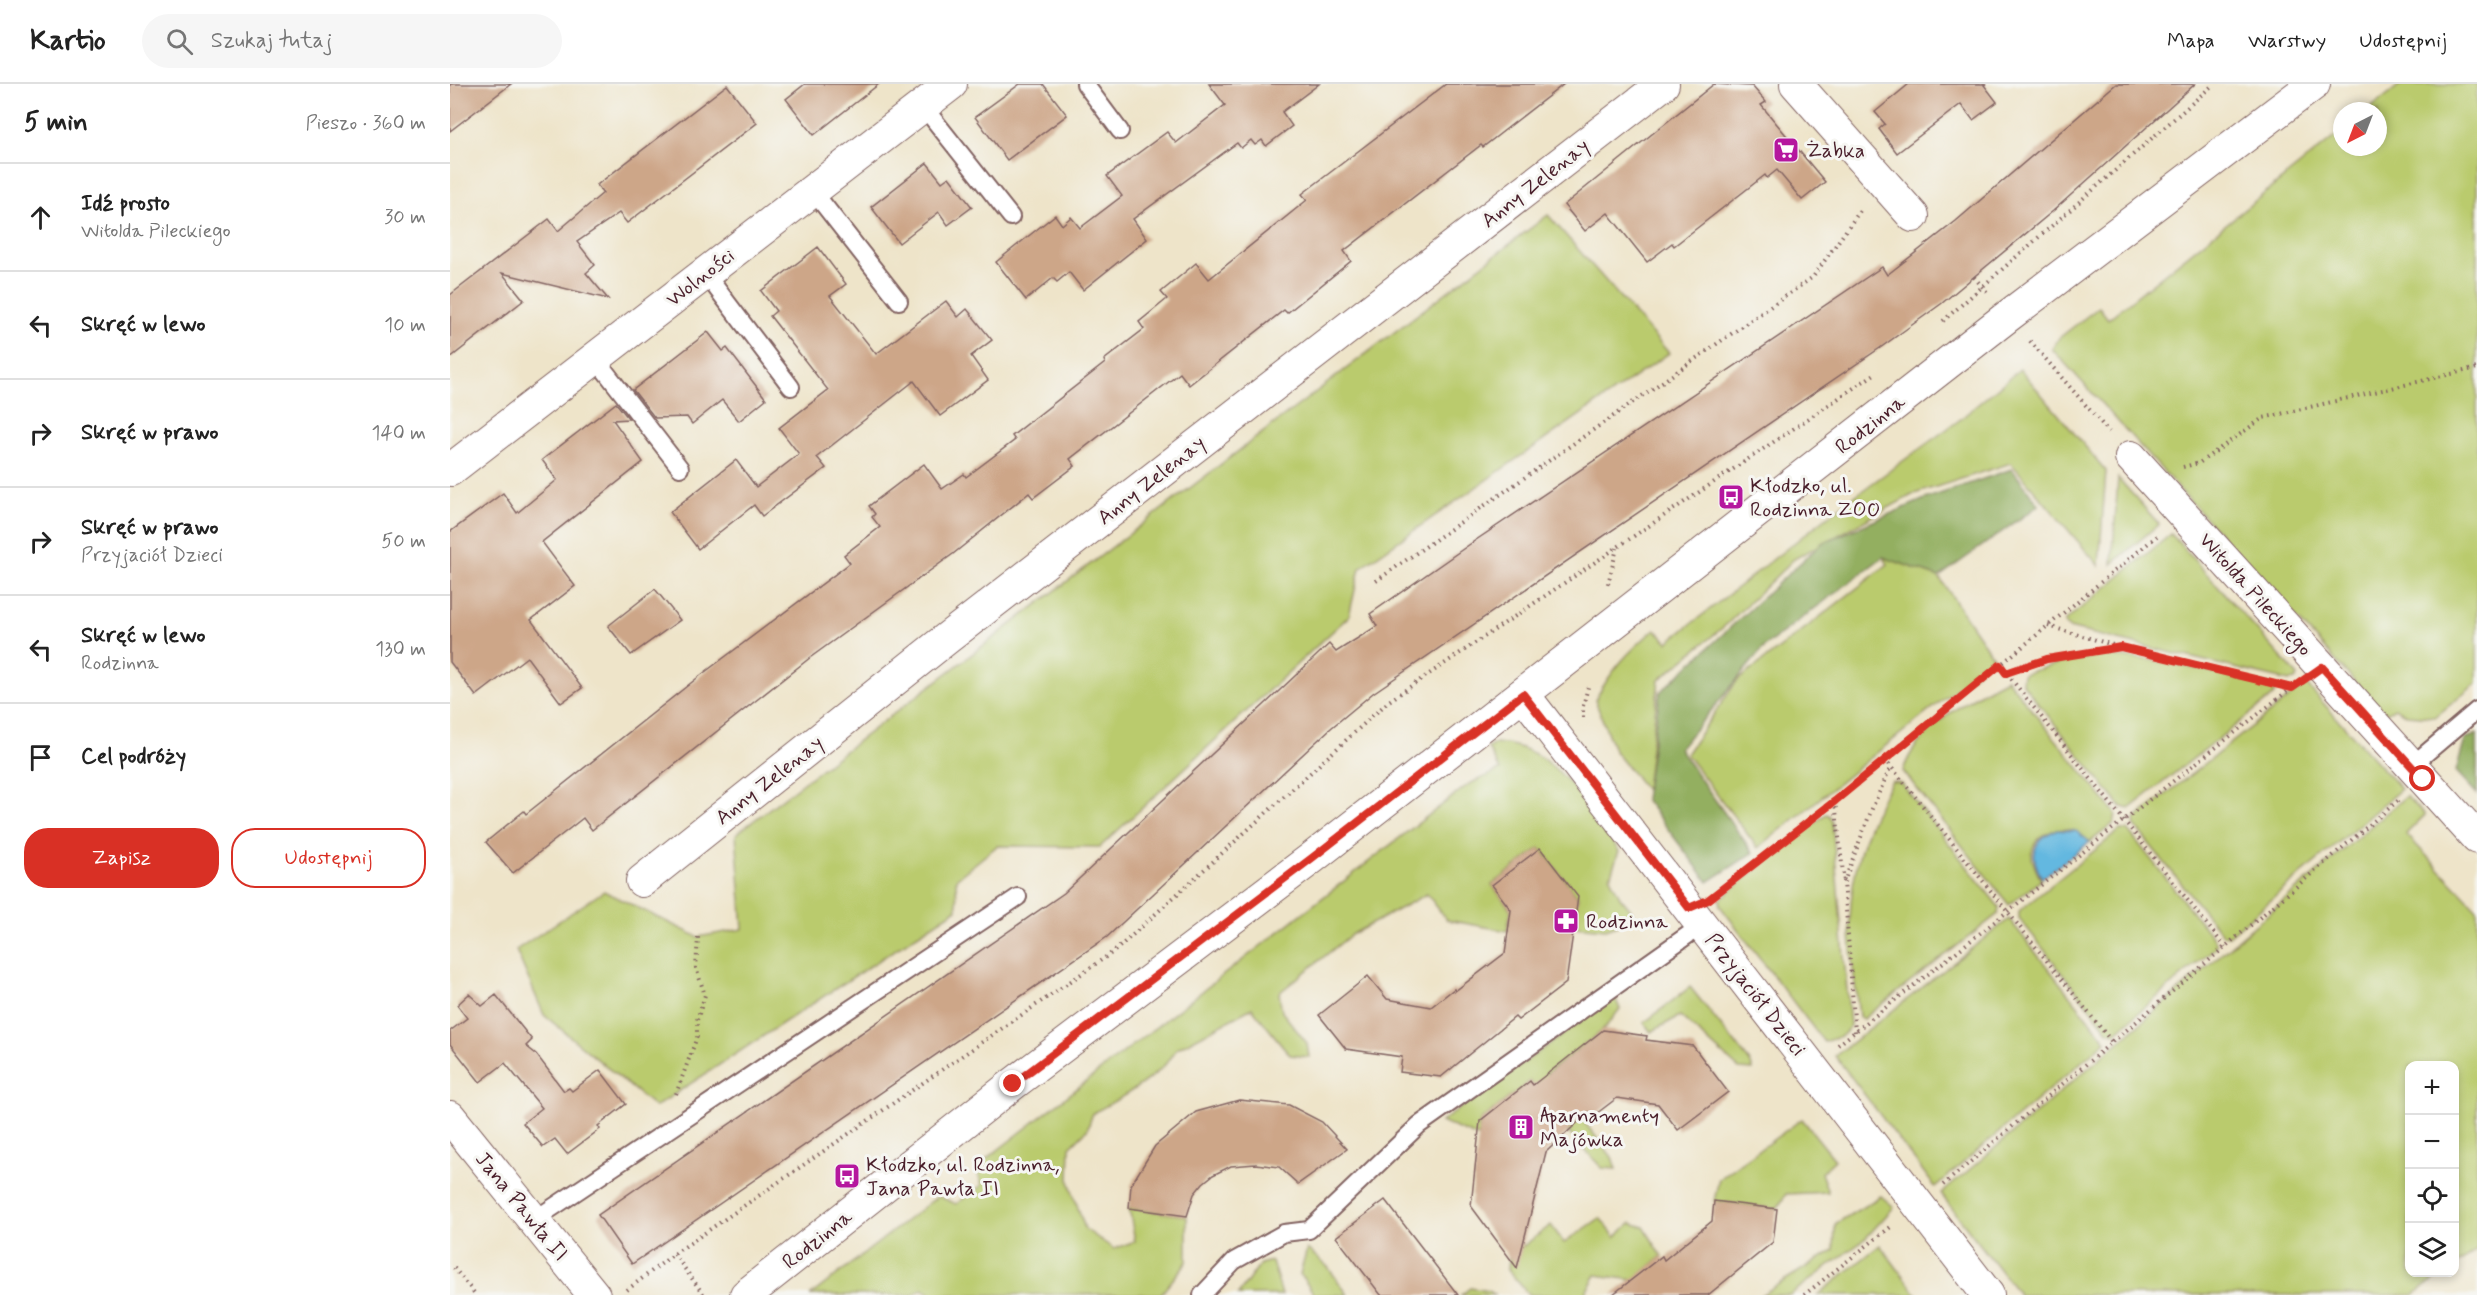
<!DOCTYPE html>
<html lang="pl">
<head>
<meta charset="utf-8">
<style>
	:root { --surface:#fff; --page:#f6f6f6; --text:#222; --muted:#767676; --line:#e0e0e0; --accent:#d93025 }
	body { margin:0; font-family:Mynerve,sans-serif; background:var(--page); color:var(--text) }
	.controls { position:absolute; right:18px; bottom:18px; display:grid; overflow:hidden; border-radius:12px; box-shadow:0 3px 9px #0003 }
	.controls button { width:54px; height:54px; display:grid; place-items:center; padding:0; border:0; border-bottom:2px solid var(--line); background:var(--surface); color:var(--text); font:30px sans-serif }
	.compass { position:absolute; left:1883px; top:18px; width:54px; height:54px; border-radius:50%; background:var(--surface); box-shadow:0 3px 9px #0003; rotate:222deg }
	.stop { position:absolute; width:18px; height:18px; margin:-14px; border:4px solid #d93025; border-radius:50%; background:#fff }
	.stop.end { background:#d93025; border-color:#fff; box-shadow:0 2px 6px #0008 }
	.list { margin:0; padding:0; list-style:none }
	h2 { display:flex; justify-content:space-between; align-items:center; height:78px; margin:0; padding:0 24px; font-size:26px }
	h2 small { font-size:20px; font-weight:400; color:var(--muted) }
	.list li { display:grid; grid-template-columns:39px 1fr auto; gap:18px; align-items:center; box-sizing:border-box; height:108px; padding:0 24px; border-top:2px solid var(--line) }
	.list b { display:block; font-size:22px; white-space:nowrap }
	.list p { margin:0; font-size:20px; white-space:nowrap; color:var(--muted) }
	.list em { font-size:20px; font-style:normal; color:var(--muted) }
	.actions { display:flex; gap:12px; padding:18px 24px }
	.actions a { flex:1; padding:14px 0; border:2px solid var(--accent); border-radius:24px; text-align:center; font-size:21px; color:var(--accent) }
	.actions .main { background:var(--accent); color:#fff }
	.icon { flex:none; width:33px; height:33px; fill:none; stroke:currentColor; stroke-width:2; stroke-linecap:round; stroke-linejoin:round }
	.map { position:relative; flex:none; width:2027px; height:1211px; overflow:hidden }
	header { display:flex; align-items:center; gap:36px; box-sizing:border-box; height:84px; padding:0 30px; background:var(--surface); border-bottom:2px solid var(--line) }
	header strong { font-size:28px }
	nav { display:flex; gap:33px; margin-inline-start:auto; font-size:21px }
	.search { width:420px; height:54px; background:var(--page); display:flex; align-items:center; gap:15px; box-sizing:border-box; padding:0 21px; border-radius:33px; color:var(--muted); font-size:22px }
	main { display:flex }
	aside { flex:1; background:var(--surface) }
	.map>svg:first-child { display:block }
	.green { fill:#bacb6d; stroke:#82754c; stroke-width:1.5 }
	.forest { fill:#93af60; stroke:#6e6746; stroke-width:1.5 }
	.water { fill:#64b8e0; stroke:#576c86; stroke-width:1.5 }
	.building { fill:#cda688 }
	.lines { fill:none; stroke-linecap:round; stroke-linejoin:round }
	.lane-casing { stroke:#836462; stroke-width:20 }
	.street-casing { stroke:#836462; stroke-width:34 }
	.path { stroke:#836462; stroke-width:4; stroke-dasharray:1.5 4.5; stroke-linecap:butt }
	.lane { stroke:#fff; stroke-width:16 }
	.street { stroke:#fff; stroke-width:32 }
	.route { stroke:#d93025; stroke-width:8 }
	.labels { text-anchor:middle; stroke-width:6; stroke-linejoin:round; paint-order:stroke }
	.poi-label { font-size:21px; fill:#4a1f2b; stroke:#f6f6f2; text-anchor:start }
	.street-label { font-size:21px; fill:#4a1f2b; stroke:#f6f6f2 }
</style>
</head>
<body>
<header>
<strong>Kartio</strong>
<div class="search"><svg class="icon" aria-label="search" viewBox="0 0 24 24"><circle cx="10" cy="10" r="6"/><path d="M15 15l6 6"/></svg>Szukaj tutaj</div>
<nav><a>Mapa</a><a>Warstwy</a><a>Udostępnij</a></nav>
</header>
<main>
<aside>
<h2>5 min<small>Pieszo · 360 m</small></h2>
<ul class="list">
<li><svg class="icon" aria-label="ahead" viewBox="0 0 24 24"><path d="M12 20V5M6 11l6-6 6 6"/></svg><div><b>Idź prosto</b><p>Witolda Pileckiego</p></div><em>30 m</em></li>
<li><svg class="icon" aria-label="left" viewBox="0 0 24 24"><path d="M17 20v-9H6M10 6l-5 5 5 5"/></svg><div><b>Skręć w lewo</b></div><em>10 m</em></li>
<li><svg class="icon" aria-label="right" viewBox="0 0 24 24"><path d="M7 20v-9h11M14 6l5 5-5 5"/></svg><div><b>Skręć w prawo</b></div><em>140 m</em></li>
<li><svg class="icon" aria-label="right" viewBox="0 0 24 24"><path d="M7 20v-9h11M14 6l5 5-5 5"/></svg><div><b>Skręć w prawo</b><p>Przyjaciół Dzieci</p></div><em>50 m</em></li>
<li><svg class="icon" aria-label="left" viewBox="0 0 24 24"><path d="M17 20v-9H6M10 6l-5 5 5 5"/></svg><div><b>Skręć w lewo</b><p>Rodzinna</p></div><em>130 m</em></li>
<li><svg class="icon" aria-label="arrive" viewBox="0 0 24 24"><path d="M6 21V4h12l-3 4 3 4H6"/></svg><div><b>Cel podróży</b></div></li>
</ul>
<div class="actions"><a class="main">Zapisz</a><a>Udostępnij</a></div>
</aside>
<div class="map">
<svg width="2027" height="1211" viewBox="0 0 2027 1211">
	<rect width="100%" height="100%" fill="#f6f6f2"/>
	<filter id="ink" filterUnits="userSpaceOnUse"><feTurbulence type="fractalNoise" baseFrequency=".0167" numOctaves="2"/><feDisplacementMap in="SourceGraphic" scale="12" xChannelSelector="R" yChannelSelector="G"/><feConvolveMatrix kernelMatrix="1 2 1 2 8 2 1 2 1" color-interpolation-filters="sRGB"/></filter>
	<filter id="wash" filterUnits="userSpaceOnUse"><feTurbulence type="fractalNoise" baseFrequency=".008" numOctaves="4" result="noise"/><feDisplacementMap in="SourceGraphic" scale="24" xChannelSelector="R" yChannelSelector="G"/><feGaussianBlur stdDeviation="1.35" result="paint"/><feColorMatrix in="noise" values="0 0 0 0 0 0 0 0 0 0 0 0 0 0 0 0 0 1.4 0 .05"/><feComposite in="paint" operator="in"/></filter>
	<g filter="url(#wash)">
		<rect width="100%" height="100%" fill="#eee4c9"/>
		<g class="green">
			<path d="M1951,0h76v599l-42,34 -28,-2 -12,-7 -11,6 -332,-365 7,-11 40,-31 9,12 234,-188v16h36v-36h-11z"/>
			<path d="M1098,131l121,138 -309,215 -11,48 -249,231 -103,-1 -41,33 1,30 -302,198 -111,-92 -28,-65 88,-59 94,46 45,-8 -7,-95z"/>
			<path d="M1570,285l86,102 -7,95 -88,-103 -97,31 -120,65 -67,65 -68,56 -13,110 -32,-40 -19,-50c18,-32 32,-47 60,-71l13,13 173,-136 117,-85z"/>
			<path d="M1668,394l41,46 -47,40z"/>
			<path d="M1721,450l127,142 -3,4 -6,1 -220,-53 -4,-3v-4z"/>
			<path d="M1433,473l56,20 54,80 -19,18 -216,173 -72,-94 51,-73 151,-117z"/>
			<path d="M1645,572c59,0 116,16 173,29l5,3 2,4 -2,4 -144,113 -9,-3 -98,-123 1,-9 40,-12z"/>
			<path d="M1557,595l109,135 -2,9 -24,19c-5,-3 -10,-9 -15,-11 -16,-5 -41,3 -43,22 -1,9 5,19 9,27l-32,25 -106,-134c13,-42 67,-73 104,-92z"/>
			<path d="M1856,600l95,105 -172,147 -6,-1 -89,-110 2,-7z"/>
			<path d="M1046,659c60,2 92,65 123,108l-9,26 10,20 12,14 2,8 -28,10 -32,-3 4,-29 -38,-49 -48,37 19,25 -4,21 -60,-11 -20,-26 -76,41 -72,58 3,19 25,31 2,14 -19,-2 -38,-47 -76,41c-10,24 -60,52 -83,64l-6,17 -17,17 -1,34 16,48 29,20 21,-8 -6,-33 58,8v46l-26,32 -227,1 -12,-6 -9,6h-102l127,-99 18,8 26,-19 -6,-18 493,-383 31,-14 -12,-22z"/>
			<path d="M1442,697l9,2 98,124 -1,7 -135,105 -4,-2c-3,-31 -10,-65 -9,-96 1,-53 16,-96 42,-140z"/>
			<path d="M1956,712l19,19 -19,19 71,75v341l-22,16 -1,-200h-44v206l36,1 -33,22h-394l-78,-101z"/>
			<path d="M1376,730l4,2 2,6 18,203c-4,12 -15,13 -26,17l-104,-136v-7z"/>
			<path d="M1670,746h8l88,112v5l-101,86 -7,-2 -89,-113v-7z"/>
			<path d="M1559,835l97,122 -171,146 -100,-131z"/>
			<path d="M1240,903l60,75 3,8 -14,-1 -59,-53 -29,16 -7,-9z"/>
			<path d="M1165,913l5,12 -17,21 -57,44 66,83 4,12 -14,-1 -34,-36 -38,-51 -50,40 -2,16 -37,-15z"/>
			<path d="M1352,1035l33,41 -14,13 7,19 -42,2 -9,15 -63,-8 5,-22z"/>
			<path d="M1431,1112l13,11 -30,33 -74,55h-29l73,-45 1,-26z"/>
			<path d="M1150,1134l15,19 16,-14 13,4 18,29 -29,24 -37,-5 -12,20h-55l-21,-25 1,-13 42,-32 13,18z"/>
			<path d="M1430,1161l37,50h-99z"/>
			<path d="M857,1165l21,18 20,28h-33l-15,-21z"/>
			<path d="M822,1177l10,34h-44l22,-31z"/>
			<path d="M1020,1204l19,3 6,4h-34z"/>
		</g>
		<g class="forest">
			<path d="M1562,385l27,36 -100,72 -56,-20 -118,89 -86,103 74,104 -45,29 -63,-83 15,-107 162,-149 103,-44z"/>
			<path d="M2027,650v60l-21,-23 9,-31z"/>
		</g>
		<path class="water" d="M1606,746l20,1 14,11 -48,36c-13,-22 -10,-38 14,-48z"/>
		<g id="blocks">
			<g class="building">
				<path d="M0,0h61l-61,47z"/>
				<path d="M355,0h74l-65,51 -28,-36z"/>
				<path d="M570,0h23l24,31 -60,45 -32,-43z"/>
				<path d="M759,0h110l-37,28 10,14 -26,20 -4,-6 -7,5 -4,-5 -10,8 -4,-5 -104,76 14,20 -64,51 -14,-18 -12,10 -4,-4 -27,22 -30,-38 59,-47 7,10 9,-8 9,11 42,-32 -15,-20 60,-44 9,11 49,-38z"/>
				<path d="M996,0h118l-81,63 -2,-2 -137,106 7,10 -64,52 -3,-3 -95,75 -9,-12 -110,86 5,7 -42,32 -4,-5 -76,61 -142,103 -219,173 -9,-12 -70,55 -27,-31 38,-31 2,3 175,-139 149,-112 -6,-8 36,-28 -8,-10 3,-3 -6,-8 55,-42 18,25 22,-15 2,3 49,-37 -3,-4 93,-73 -1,-3 40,-31 -5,-7 28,-23 -6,-7 35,-29 13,16 98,-79 -5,-6z"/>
				<path d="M1264,0l38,2 14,16 -5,3 64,77 -23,18 -25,-30 -10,8 -2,-3 -91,71 -2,-3 -25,19 -39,-49 -23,18 -21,-26z"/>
				<path d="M1459,0h77l-2,1 13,17 -24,18 -12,-16 -64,49 -18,-24 6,-5 -10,-12z"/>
				<path d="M1666,0h79l-142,127 -112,93 -61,44 -507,345 -42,35 -224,209 -475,327 -34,-49 466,-322 265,-249 7,8 41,-26 -7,-12 103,-72 409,-275 5,8 69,-54z"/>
				<path d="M277,1l30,38 -130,100 -8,-10 -42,29 18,23 -9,8 22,26 -106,-26 22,27 -74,58v-63l99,-76 9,12 45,-38 -6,-8z"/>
				<path d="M477,79l15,19 7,-5 23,30 -24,18 -9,-13 -40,31 -28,-36z"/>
				<path d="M368,163l28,37 -16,12 46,58 70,-53 12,16 9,-8 25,31 -21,16 17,24 -48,36 -26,-35 -97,76 9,11 -64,48 -8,-11 -56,44 -28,-37 66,-52 20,27 43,-33 -20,-26 49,-38 -58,-74 6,-5 -15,-20z"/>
				<path d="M258,248l15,19 4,-3 39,51 -27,22 -17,-21 -30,24 -5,-7 -32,1 -22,-28z"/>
				<path d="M166,319l13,16 -16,1 30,42 -101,80 33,44 -44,34 51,68 -21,15 -34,-46 -51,39 -26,-34v-130l53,-39 14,20 40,-33 -15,-20z"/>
				<path d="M205,505l25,31 -49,35 -23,-29z"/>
				<path d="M1090,764l38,49 -12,86 -48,37 -3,-3 -74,60 -41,-5 2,-15 -56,-8 -27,-34 49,-39 19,23 44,8 23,-18 1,2 50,-38 6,-43 -19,-25z"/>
				<path d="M19,910l13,12 14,-11 36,45 -6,6 10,8 28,37 5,-3 3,3 28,-21 26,34 -28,22 2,3 -33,25 -12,-15 -12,8 -20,-24 19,-15 -37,-45 -25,19 -30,-38v-13l17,-13 -10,-13z"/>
				<path d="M1153,946l44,6 -1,4 47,6 35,46 -50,38 -20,-26 -41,-6 -25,19 -3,-5 -43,40 -29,116 -46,-62 9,-85 50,-40 3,4z"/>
				<path d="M789,1016l50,5 33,17 25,27 -49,35 -19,-17 -23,-3 -25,2 -18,9 -10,8 -9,11 -7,22 -58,-8 2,-23 24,-39 41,-34z"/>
				<path d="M935,1116l37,48 36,47h-77l-45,-58z"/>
				<path d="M1264,1117l63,8 -4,33 -65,53h-96l50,-39 2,4 48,-39z"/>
			</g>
		</g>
	</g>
	<g filter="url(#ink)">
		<use href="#blocks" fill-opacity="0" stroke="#836462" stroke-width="1.5"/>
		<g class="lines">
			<g class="lane-casing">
				<g id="lane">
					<path d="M635,0l35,47"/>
					<path d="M473,22l88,111"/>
					<path d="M363,107l86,110"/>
					<path d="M255,189l86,114"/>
					<path d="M145,274l85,110"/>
					<path d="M1961,682l66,-56"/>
					<path d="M84,1136l484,-323"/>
					<path d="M752,1211l32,-34 50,-28 25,-3 110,-105 283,-200"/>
				</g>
			</g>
			<g class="street-casing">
				<g id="street">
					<path d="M1346,0l117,132"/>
					<path d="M1681,373l346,381"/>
					<path d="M0,386l501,-386"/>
					<path d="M1073,610l465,601"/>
					<path d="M192,797l304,-242 717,-555"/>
					<path d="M0,1033l144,178"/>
					<path d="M296,1211l267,-211 299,-226 696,-542 306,-232"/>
				</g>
			</g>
			<g class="path">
				<path d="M1524,193l13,15"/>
				<path d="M1493,237l271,-237"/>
				<path d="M1580,257l79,91"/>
				<path d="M1733,383l16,-4 64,-45 214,-50"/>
				<path d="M926,497l437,-304 49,-69"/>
				<path d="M1158,500l9,-36"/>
				<path d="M1598,542l72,21 171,41"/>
				<path d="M1550,581l225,282"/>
				<path d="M1556,589l41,-14 72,-12"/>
				<path d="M1133,634v-12l5,-19"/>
				<path d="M1435,675l227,283"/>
				<path d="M1385,717l9,81"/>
				<path d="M1268,808l117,-91 322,-265"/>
				<path d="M1405,948l-11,-150 27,-71 20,-45"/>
				<path d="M1388,961l456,-359"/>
				<path d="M226,1010l21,-57v-17l8,-25 -9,-27 2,-31"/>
				<path d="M1493,1101l457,-386"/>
				<path d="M224,1170l30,41"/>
				<path d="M4,1184l22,27"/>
				<path d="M177,1206l47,-36 442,-304 273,-249 487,-328"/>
				<path d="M1354,1211l88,-69"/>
			</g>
			<use href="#lane" class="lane"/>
			<use href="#street" class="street"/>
		</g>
	</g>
	<g class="lines" filter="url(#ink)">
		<path class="route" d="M563,1000l299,-226 211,-164 166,214 19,-8 127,-99 165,-136 6,8 41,-14 74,-12 171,41 30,-21 101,112"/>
	</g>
	<defs>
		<g id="supermarket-square" transform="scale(1.35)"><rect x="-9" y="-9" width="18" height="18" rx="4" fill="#b5179e" stroke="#f6f6f2"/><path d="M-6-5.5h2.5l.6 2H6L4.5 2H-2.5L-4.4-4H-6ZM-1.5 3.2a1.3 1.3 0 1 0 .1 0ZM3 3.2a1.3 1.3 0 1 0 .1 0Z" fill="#fff"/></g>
		<g id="bus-square" transform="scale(1.35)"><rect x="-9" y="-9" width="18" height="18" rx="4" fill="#b5179e" stroke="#f6f6f2"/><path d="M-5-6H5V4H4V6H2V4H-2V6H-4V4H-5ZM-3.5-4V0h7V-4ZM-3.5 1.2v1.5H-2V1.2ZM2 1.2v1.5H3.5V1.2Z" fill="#fff"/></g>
		<g id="pharmacy-square" transform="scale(1.35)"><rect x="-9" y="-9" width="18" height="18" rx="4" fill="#b5179e" stroke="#f6f6f2"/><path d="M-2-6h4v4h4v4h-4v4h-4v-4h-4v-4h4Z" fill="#fff"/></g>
		<g id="building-square" transform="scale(1.35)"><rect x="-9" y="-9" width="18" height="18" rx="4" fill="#b5179e" stroke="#f6f6f2"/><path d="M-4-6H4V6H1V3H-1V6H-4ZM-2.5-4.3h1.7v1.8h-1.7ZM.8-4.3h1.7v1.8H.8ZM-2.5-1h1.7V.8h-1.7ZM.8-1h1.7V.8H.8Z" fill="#fff"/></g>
	</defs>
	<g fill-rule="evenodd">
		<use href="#supermarket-square" x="1336" y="66"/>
		<use href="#bus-square" x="1281" y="413"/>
		<use href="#pharmacy-square" x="1116" y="837"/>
		<use href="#building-square" x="1071" y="1043"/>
		<use href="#bus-square" x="397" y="1092"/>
	</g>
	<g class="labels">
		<g class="poi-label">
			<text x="1356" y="73">Żabka</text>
			<text x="1300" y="408">Kłodzko, ul.<tspan x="1300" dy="24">Rodzinna ZOO</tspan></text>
			<text x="1136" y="844">Rodzinna</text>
			<text x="1090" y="1038">Aparnamenty<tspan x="1090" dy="24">Majówka</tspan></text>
			<text x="416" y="1087">Kłodzko, ul. Rodzinna,<tspan x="416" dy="24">Jana Pawła II</tspan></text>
		</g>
		<g class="street-label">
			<text transform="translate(1085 99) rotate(-38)" y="7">Anny Zelenay</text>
			<text transform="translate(250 193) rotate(-38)" y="7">Wolności</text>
			<text transform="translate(1420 340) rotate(-38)" y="7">Rodzinna</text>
			<text transform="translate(701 396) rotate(-38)" y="7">Anny Zelenay</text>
			<text transform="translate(1806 510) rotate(48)" y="7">Witolda Pileckiego</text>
			<text transform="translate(319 696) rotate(-38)" y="7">Anny Zelenay</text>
			<text transform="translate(1306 910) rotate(52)" y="7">Przyjaciół Dzieci</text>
			<text transform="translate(72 1122) rotate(51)" y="7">Jana Pawła II</text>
			<text transform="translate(367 1155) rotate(-38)" y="7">Rodzinna</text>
		</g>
	</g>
</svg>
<div class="controls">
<button>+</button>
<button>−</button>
<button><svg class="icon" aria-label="locate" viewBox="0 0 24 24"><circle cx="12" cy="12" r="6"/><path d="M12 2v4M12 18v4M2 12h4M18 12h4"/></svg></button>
<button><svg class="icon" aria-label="layers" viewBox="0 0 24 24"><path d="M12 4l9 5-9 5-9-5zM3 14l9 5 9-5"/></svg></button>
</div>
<svg class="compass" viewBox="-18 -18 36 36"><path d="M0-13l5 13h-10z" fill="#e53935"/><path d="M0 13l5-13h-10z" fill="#767676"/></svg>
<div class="stop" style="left:1973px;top:695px"></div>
<div class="stop end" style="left:563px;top:1000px"></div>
</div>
</main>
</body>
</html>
